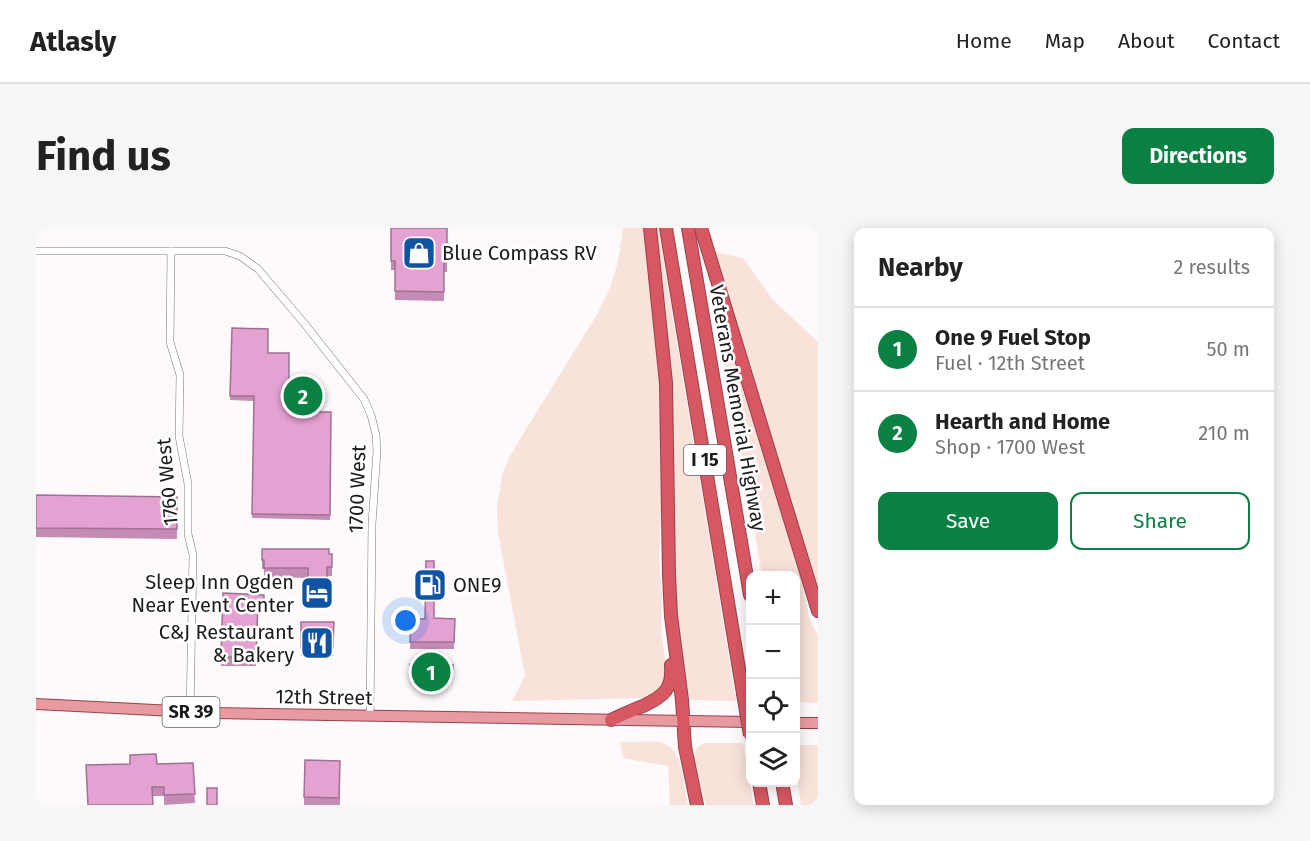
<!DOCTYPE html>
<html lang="en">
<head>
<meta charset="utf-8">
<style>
	:root { --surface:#fff; --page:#f6f6f6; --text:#222; --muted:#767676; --line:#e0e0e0; --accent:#0b8043 }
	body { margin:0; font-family:"Fira Sans",sans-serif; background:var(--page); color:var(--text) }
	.controls { position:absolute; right:18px; bottom:18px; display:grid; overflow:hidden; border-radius:12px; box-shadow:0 3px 15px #0003 }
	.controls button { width:54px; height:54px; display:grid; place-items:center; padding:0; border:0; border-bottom:2px solid var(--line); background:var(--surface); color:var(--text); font:30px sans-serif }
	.you { position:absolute; left:370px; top:393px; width:21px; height:21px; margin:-15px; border:4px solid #fff; border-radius:50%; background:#1a73e8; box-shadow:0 0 0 9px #1a73e833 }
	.badge { display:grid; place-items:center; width:39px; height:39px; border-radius:50%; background:var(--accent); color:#fff; font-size:20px; font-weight:700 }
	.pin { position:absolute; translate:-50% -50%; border:3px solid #fff; box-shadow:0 2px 6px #0006 }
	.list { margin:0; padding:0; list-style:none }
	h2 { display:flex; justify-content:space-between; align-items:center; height:78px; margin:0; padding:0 24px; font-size:26px }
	h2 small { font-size:20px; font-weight:400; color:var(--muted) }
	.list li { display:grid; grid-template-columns:39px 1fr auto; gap:18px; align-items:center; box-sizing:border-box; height:84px; padding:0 24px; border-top:2px solid var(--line) }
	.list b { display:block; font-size:22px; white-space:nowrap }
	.list p { margin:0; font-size:20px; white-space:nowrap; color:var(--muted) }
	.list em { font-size:20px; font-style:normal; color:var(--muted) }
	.actions { display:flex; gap:12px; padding:18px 24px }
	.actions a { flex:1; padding:14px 0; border:2px solid var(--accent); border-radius:12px; text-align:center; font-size:21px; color:var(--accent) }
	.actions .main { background:var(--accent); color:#fff }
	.icon { flex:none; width:33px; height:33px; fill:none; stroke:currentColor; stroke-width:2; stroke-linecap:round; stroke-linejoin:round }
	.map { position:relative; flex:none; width:782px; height:577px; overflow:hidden; border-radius:12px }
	header { display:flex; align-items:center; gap:36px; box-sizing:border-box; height:84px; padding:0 30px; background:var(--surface); border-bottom:2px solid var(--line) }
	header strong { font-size:28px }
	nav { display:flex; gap:33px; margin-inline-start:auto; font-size:21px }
	.intro { display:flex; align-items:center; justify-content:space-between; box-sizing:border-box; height:144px; padding:0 36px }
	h1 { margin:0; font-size:42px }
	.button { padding:15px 27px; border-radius:12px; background:var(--accent); color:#fff; font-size:21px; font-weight:700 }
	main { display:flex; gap:36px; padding:0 36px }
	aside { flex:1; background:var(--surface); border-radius:12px; box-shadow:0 3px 15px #0003 }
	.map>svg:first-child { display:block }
	.green { fill:#f9e2da }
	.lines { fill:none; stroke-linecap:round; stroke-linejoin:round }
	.street-casing { stroke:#7b7577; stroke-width:8 }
	.primary-casing { stroke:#96424a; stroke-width:12 }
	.highway-casing { stroke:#96424a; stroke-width:14 }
	.street { stroke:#fff; stroke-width:7 }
	.primary { stroke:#e79ba1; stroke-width:10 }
	.highway { stroke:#d75863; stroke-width:12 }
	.highway-bridge-casing { stroke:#96424a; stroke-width:14; stroke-linecap:butt }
	.highway-bridge { stroke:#d75863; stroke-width:12 }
	.wall { fill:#c48bb5 }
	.building { fill:#e4a2d2; stroke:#a07193; stroke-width:1.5 }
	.labels { text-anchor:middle; stroke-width:5; stroke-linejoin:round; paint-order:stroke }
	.shield { fill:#fff; stroke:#605f5f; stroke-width:1.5 }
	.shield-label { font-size:18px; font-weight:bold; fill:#1c1a1b }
	.poi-label { font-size:20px; fill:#1c1a1b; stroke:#fff; text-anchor:start }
	.street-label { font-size:20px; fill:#1c1a1b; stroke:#fff }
</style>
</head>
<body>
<header>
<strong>Atlasly</strong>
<nav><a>Home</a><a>Map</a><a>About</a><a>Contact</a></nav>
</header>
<div class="intro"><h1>Find us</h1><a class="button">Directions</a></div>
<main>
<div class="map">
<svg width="782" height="577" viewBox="0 0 782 577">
	<rect width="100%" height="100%" fill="#fef9fa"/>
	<g class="green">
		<path d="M587,0h20l17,149 2,113 -3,68 3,36 -1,38 5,34 -1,16 -5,8 -6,5 -9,3 -133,3 13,-25 -27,-143 -1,-26 5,-31 7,-18 19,-32 70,-113 12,-25 8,-26z"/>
		<path d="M619,0h3l78,473 -42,-1 -3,-1 -3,-4 -11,-83z"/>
		<path d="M679,24l28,6 29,41 46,43v244z"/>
		<path d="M676,56l89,294 8,39 9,19v67l-22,-1v-127h-34z"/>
		<path d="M584,514c13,0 26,-1 38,0 28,4 24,43 30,63h-18l-2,-39 -45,-8z"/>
		<path d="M669,515h38l11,62h-48l-12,-45c0,-9 2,-13 11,-17z"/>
		<path d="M760,517h22v60h-17l-5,-32z"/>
	</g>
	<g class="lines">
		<g class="street-casing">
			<g id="street">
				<path d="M0,23h189l15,5 18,13 46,54 60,76 7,16 5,20 1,16 -5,73 -2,192"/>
				<path d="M135,23l-1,91 10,33 -1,61 9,48v50l5,21 -3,157"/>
			</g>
		</g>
		<g class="primary-casing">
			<g id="primary">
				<path d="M0,476l178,9 536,9"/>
				<path d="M760,495h22"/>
			</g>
		</g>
		<g class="highway-casing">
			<g id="highway">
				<path d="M614,0l16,155 3,192 2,41 11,84 3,47 12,58"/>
				<path d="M630,0l77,465"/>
				<path d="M652,0l62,367"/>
				<path d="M665,0l117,383"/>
				<path d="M575,492c11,-5 21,-10 32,-14 21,-10 30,-17 28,-41"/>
				<path d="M723,554l4,23"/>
				<path d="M746,554l4,23"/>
			</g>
		</g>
		<use href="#street" class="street"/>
		<use href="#primary" class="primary"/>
		<use href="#highway" class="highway"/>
		<g class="highway-bridge-casing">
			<path id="highway-bridge" d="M707,465l7,42"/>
		</g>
		<use href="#highway-bridge" class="highway-bridge"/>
	</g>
	<g class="wall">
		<path d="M355,0h56v44h-3v29l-49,-1v-30h-4z"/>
		<path d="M196,100l36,25 21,26 21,33h21l-1,108 -78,-2 2,-117 -24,-1z"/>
		<path d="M0,267l141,2v42l-141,-2z"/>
		<path d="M226,321l70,5v22h-5v32h-19v-30l-44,-1v-8h-2z"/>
		<path d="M187,365l41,2v15l-6,1 -2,55h-35z"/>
		<path d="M398,390l21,1 -1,30h-44l1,-30z"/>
		<path d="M265,394h33l-1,34h-32z"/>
		<path d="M374,436l43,1 -1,12 -42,-1z"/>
		<path d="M304,533v44h-36v-8z"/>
		<path d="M157,535l2,40 -31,2v-9h-12l-65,9 70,-41z"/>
	</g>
	<g class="building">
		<path d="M355,0h56v34h-3v30l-49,-1v-30h-4z"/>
		<path d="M196,100l36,1v24h21v26l21,1v32h21l-1,103 -78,-1 2,-118h-24z"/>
		<path d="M0,267l141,2v32l-141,-1z"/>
		<path d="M226,321h67v5h3v13h-5v32h-19v-31h-44v-8h-2z"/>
		<path d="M390,333h8v57l21,1 -1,23h-44l1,-23h14z"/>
		<path d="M187,365l41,2v6l-6,1 -2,55h-35z"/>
		<path d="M265,394h33l-1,25h-32z"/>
		<path d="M374,436l43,1 -1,9 -42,-1z"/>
		<path d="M120,526l1,10 36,-1 2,31 -31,1v-8h-12l1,18h-65l-2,-40 44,-1v-9z"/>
		<path d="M269,532l35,1 -1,37 -35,-1z"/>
		<rect x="171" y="560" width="10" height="17"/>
	</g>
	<defs>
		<g id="shop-square" transform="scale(1.725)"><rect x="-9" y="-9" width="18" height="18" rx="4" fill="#1053a3" stroke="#fff"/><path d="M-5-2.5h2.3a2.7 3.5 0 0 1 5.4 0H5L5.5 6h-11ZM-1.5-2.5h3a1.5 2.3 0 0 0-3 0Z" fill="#fff"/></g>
		<g id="fuel-square" transform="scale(1.725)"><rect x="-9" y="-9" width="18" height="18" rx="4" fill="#1053a3" stroke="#fff"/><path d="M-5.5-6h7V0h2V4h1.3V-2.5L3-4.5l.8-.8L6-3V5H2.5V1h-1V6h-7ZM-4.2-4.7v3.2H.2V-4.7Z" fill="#fff"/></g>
		<g id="hotel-square" transform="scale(1.725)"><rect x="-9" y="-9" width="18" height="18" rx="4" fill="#1053a3" stroke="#fff"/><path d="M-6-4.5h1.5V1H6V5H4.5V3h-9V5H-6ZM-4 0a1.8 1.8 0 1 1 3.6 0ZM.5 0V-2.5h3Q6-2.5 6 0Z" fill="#fff"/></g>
		<g id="restaurant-square" transform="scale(1.725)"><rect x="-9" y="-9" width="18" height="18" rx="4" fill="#1053a3" stroke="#fff"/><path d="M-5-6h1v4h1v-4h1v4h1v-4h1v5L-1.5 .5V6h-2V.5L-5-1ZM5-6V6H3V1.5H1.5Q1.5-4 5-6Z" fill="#fff"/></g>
	</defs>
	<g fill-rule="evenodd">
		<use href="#shop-square" x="383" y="25"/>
		<use href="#fuel-square" x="394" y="357"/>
		<use href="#hotel-square" x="281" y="365"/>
		<use href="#restaurant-square" x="281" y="415"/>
	</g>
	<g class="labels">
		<g class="shield">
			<rect x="648" y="217" width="42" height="30" rx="4.5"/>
			<rect x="126.5" y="469" width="57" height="30" rx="4.5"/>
		</g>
		<g class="shield-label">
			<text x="669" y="238">I 15</text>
			<text x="155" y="490">SR 39</text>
		</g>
		<g class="poi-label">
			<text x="406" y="32">Blue Compass RV</text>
			<text x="258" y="361" text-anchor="end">Sleep Inn Ogden<tspan x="258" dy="23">Near Event Center</tspan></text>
			<text x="417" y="364">ONE9</text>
			<text x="258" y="411" text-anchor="end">C&amp;J Restaurant<tspan x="258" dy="23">&amp; Bakery</tspan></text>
		</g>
		<g class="street-label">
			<text transform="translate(702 180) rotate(80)" y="7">Veterans Memorial Highway</text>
			<text transform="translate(131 254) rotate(-95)" y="7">1760 West</text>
			<text transform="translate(321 261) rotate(-88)" y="7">1700 West</text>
			<text transform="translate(288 469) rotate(1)" y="7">12th Street</text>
		</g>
	</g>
</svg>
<div class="controls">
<button>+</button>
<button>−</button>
<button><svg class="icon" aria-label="locate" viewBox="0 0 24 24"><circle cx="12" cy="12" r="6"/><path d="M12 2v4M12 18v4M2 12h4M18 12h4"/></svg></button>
<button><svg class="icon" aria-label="layers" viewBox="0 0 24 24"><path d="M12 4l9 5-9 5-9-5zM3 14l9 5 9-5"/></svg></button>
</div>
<div class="you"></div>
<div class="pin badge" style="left:395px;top:444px">1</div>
<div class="pin badge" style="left:267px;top:168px">2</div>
</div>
<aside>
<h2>Nearby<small>2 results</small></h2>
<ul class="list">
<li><span class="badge">1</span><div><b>One 9 Fuel Stop</b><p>Fuel · 12th Street</p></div><em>50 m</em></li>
<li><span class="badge">2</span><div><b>Hearth and Home</b><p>Shop · 1700 West</p></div><em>210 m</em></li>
</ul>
<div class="actions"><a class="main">Save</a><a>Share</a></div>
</aside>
</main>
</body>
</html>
